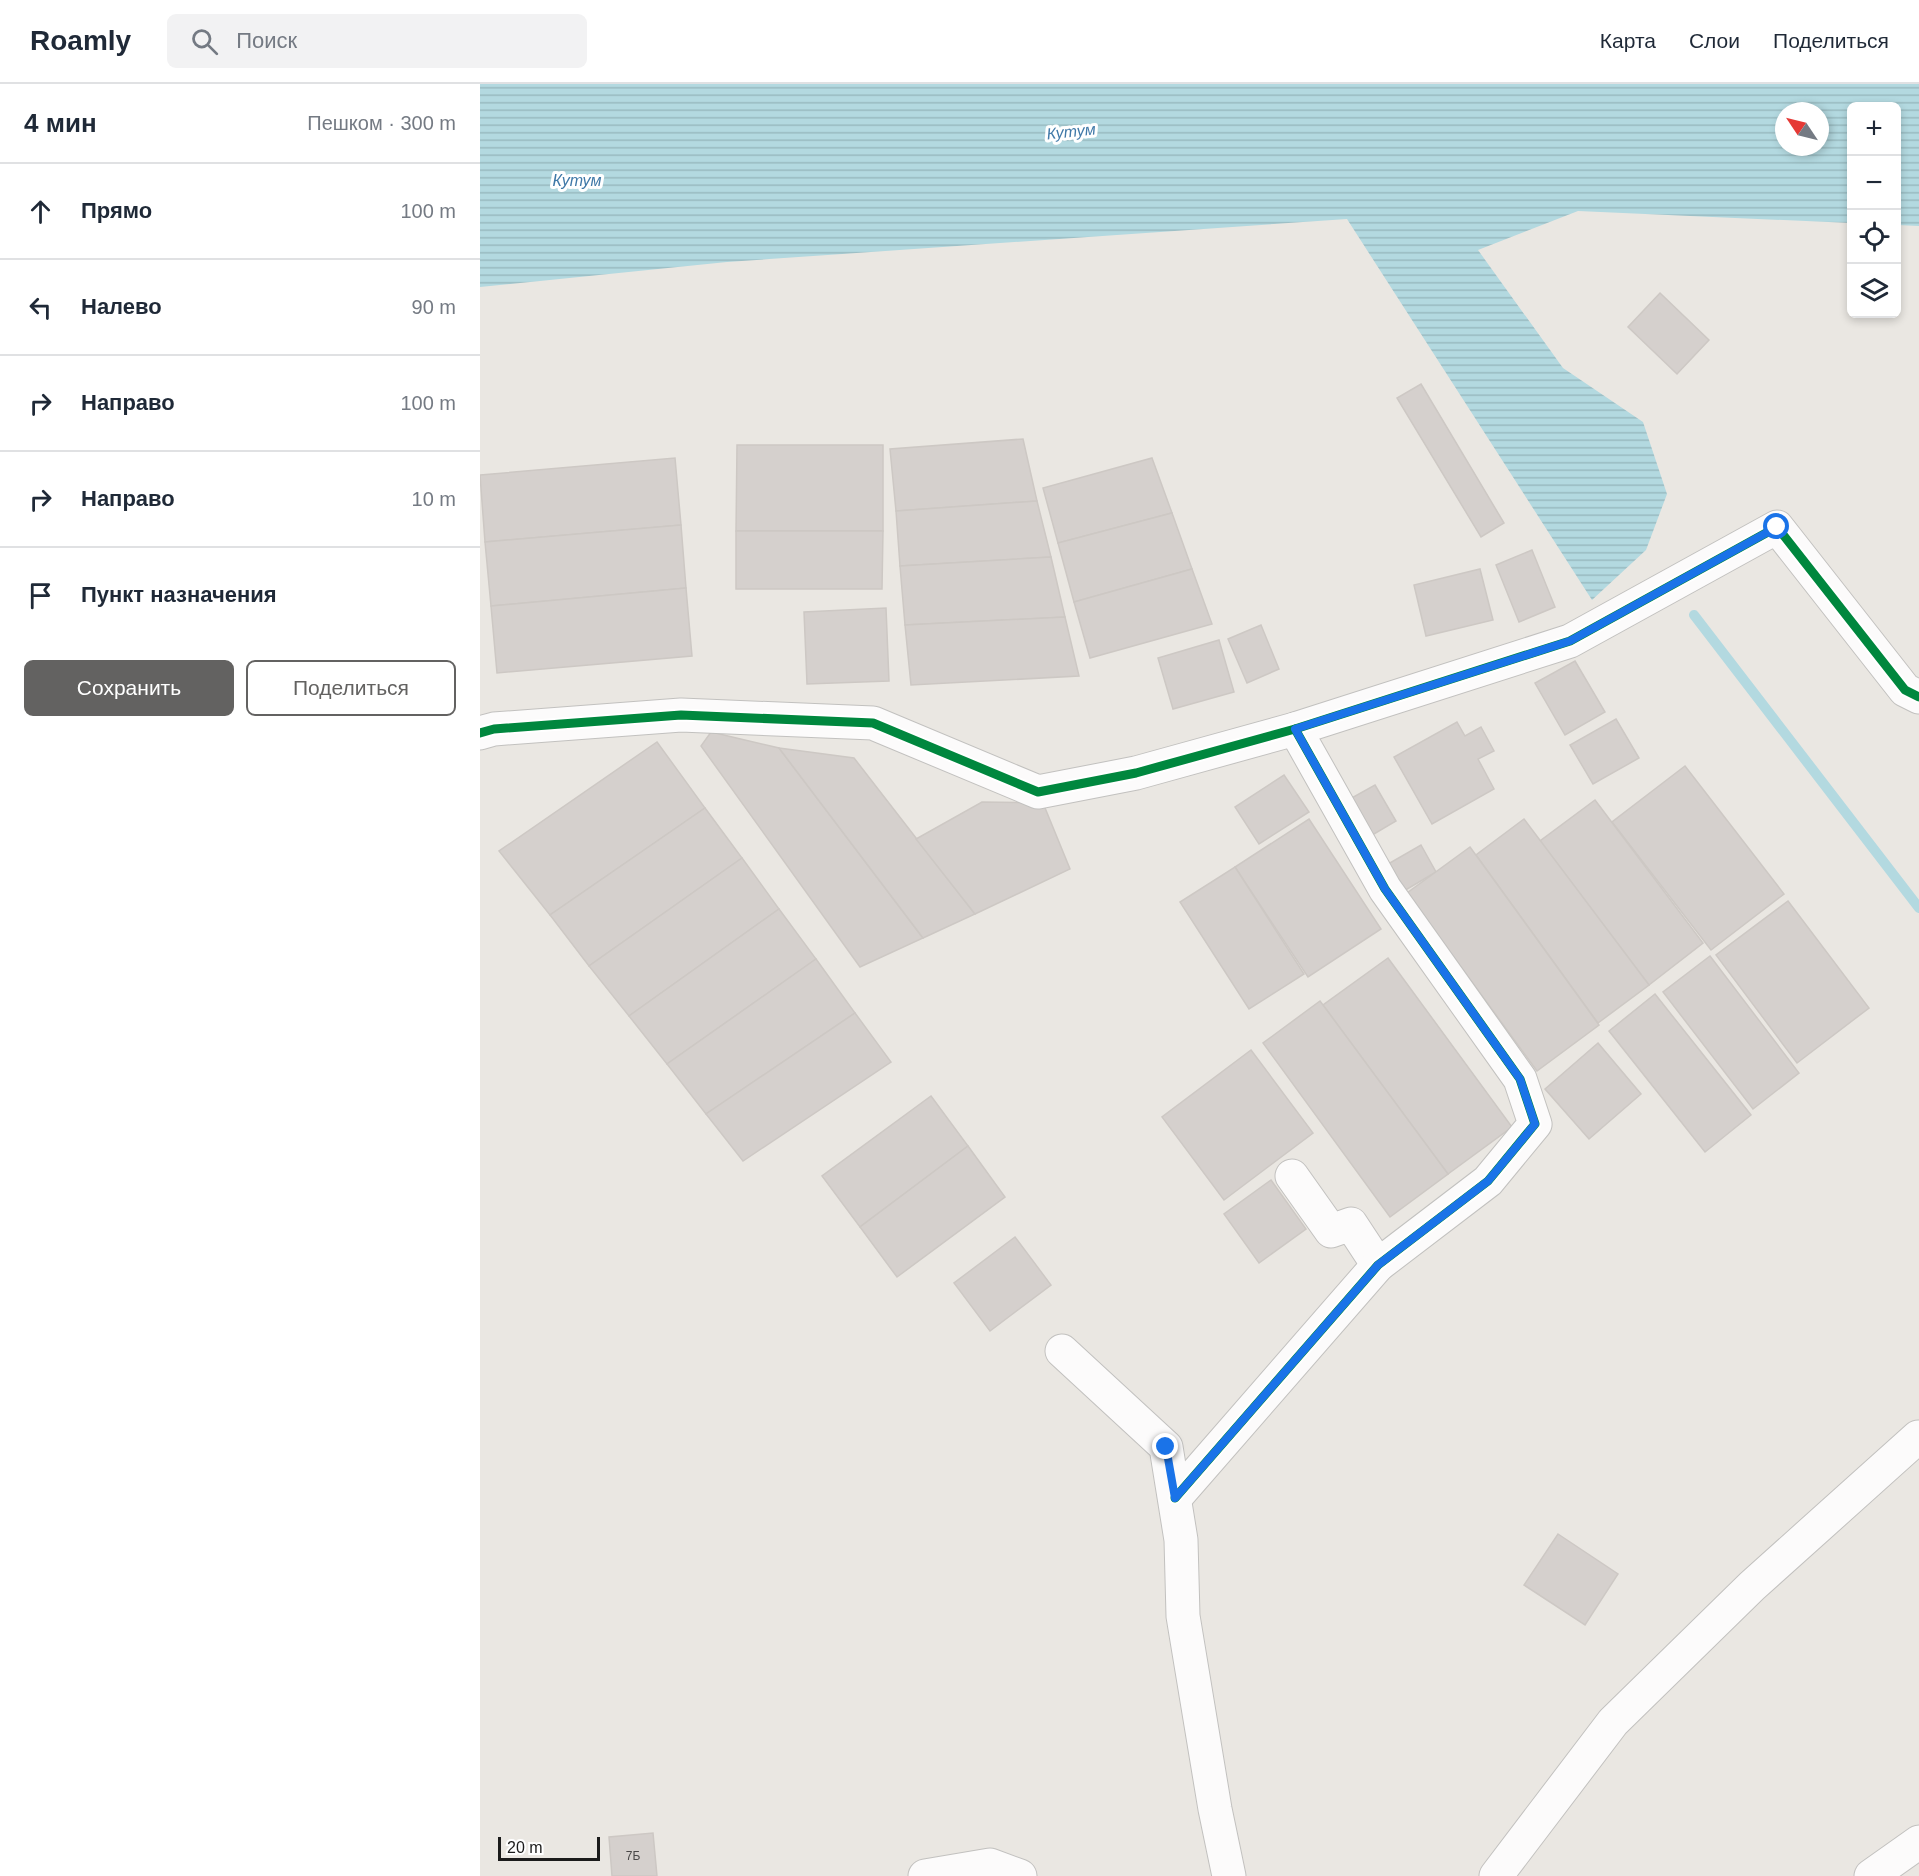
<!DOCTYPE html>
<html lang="ru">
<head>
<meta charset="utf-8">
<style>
	:root { --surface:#fff; --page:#f2f2f3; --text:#1f2937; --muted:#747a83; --line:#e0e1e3; --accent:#636261 }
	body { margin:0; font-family:Helvetica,sans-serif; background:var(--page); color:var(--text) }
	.controls { position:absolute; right:18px; top:18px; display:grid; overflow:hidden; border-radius:9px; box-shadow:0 3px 9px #0003 }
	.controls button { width:54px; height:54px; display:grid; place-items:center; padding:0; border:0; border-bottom:2px solid var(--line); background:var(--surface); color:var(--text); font:30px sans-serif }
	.compass { position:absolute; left:1295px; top:18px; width:54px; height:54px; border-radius:50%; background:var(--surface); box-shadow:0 3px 9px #0003; rotate:305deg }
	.scale { position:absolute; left:18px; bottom:15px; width:102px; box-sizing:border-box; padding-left:6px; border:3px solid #1b1b1b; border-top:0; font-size:16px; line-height:21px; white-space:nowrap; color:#1b1b1b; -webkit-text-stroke:4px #fff; paint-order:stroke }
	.stop { position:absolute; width:18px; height:18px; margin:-14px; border:4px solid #1a73e8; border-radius:50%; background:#fff }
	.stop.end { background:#1a73e8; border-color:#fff; box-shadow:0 2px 6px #0008 }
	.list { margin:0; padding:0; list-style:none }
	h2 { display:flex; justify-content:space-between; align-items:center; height:78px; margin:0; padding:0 24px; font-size:26px }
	h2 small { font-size:20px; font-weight:400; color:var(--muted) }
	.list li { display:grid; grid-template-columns:39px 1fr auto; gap:18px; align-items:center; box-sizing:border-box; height:96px; padding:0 24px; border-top:2px solid var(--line) }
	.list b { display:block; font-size:22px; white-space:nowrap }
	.list em { font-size:20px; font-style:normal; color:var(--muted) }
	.actions { display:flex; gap:12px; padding:18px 24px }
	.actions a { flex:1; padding:14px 0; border:2px solid var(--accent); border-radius:9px; text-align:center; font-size:21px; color:var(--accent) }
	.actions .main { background:var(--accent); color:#fff }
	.icon { flex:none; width:33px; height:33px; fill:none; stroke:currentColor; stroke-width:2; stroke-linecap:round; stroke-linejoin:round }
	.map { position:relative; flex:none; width:1439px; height:1792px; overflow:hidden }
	header { display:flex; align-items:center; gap:36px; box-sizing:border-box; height:84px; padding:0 30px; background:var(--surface); border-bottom:2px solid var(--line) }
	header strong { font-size:28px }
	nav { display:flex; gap:33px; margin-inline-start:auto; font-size:21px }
	.search { width:420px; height:54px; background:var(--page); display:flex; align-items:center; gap:15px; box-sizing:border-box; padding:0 21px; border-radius:9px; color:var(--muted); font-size:22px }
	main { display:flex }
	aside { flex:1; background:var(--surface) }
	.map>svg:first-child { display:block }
	.water { fill:url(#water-rules); fill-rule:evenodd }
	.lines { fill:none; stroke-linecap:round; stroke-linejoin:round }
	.stream { stroke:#b3d9e0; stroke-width:10 }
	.building { fill:#d5d0cd; stroke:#cdc8c4; stroke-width:1.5 }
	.minor-casing { stroke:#c2c1bf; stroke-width:35 }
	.minor { stroke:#fcfbfb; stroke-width:33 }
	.cycleway-casing { stroke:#fff; stroke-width:13 }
	.cycleway { stroke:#00873e; stroke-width:9 }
	.route { stroke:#1a73e8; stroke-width:8 }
	.labels { text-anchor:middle; stroke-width:6; stroke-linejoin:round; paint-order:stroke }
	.number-label { font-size:12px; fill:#4a4848 }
	.water-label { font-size:16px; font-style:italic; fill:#4079a8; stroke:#fff }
</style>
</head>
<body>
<header>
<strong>Roamly</strong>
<div class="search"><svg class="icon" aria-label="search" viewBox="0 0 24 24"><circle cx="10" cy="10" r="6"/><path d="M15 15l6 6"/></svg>Поиск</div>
<nav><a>Карта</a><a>Слои</a><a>Поделиться</a></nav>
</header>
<main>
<aside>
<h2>4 мин<small>Пешком · 300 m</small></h2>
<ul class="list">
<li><svg class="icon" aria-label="ahead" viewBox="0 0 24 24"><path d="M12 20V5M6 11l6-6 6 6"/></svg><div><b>Прямо</b></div><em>100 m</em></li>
<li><svg class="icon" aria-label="left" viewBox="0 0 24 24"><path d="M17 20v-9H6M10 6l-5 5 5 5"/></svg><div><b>Налево</b></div><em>90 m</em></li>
<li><svg class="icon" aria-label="right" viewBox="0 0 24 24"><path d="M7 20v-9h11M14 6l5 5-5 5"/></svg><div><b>Направо</b></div><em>100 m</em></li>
<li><svg class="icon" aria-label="right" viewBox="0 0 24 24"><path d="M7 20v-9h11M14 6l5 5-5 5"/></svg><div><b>Направо</b></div><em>10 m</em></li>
<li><svg class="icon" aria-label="arrive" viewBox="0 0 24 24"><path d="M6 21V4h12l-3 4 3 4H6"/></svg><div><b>Пункт назначения</b></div></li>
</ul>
<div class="actions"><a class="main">Сохранить</a><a>Поделиться</a></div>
</aside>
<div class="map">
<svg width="1439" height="1792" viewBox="0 0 1439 1792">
	<defs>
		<pattern id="water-rules" width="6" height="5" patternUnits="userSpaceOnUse" patternTransform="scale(1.5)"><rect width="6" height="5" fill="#b3d9e0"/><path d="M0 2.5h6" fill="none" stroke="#99bac0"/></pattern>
	</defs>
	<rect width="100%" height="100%" fill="#eae7e2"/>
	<path class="water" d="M0,0h1439v142l-22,-1 -1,-119h-44l-1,117 -273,-12 -100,39 85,118 80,54 24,72 -21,56 -54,50 -245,-381 -620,43 -247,25zM1304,27h36v36h-36z"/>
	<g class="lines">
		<path class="stream" d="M1214,531l225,293"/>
	</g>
	<g class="building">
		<path d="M1180,209l49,47 -32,34 -49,-47z"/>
		<path d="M941,300l83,139 -23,14 -84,-139z"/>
		<path d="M543,355l14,62 -141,10 -6,-62z"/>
		<path d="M257,361h146v86h-147z"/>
		<path d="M195,374l6,67 -196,17 -5,-67z"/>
		<path d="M672,374l20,55 -114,30 -15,-55z"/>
		<path d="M557,417l14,56 -151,9 -4,-55z"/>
		<path d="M692,429l20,56 -118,33 -16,-59z"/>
		<path d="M201,441l5,63 -195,18 -6,-64z"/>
		<path d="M256,447h147l-1,58h-146z"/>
		<path d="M1052,466l23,57 -36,15 -23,-57z"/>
		<path d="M571,473l14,60 -160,8 -5,-59z"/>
		<path d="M712,485l20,55 -122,34 -16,-56z"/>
		<path d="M1000,485l13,51 -67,16 -12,-51z"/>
		<path d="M206,504l6,68 -195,17 -6,-67z"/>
		<path d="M406,524l3,73 -82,3 -3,-72z"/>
		<path d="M585,533l14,59 -168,9 -6,-60z"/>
		<path d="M781,541l18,44 -32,14 -19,-44z"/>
		<path d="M739,556l15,52 -61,17 -15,-51z"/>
		<path d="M1095,577l30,51 -40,23 -30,-52z"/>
		<path d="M1136,635l23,39 -46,26 -23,-39z"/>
		<path d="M977,638l8,14 16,-9 13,24 -16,8 16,30 -62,35 -38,-67z"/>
		<path d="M231,648l68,16 144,190 -63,29 -159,-221z"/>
		<path d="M177,658l48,66 -155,107 -51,-64z"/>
		<path d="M299,664l75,10 121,156 -52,24z"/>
		<path d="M1205,682l99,128 -73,56 -99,-128z"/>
		<path d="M804,691l25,37 -50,32 -24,-37z"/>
		<path d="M895,701l21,36 -27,16 -21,-37z"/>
		<path d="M1115,716l108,143 -54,42 -109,-144z"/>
		<path d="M502,718l61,1 27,66 -95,45 -59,-75z"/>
		<path d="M225,724l37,50 -153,108 -39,-51z"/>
		<path d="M829,735l72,110 -73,48 -73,-110z"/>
		<path d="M1044,735l125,166 -51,38 -122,-168z"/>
		<path d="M941,761l15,27 -32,19 -16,-27z"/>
		<path d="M990,763l129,178 -62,46 -130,-178z"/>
		<path d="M262,774l37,51 -150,107 -40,-50z"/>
		<path d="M755,783l69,107 -55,35 -69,-107z"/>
		<path d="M1308,817l81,107 -72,55 -81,-108z"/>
		<path d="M299,825l37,50 -149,105 -38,-48z"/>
		<path d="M1230,872l89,117 -46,36 -90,-117z"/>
		<path d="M908,874l124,169 -64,47 -125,-169z"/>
		<path d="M336,875l39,54 -149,101 -39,-50z"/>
		<path d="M1175,910l96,121 -46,37 -96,-121z"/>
		<path d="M840,917l128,173 -58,43 -127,-174z"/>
		<path d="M375,929l36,49 -148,99 -37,-47z"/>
		<path d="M1118,959l43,51 -52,45 -44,-50z"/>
		<path d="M771,966l62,83 -89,67 -62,-83z"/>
		<path d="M451,1012l37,50 -108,81 -38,-51z"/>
		<path d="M488,1062l37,51 -108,80 -37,-50z"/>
		<path d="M791,1096l35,49 -47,34 -35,-49z"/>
		<path d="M535,1153l36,48 -61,46 -36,-48z"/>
		<path d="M1078,1450l60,40 -33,51 -61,-40z"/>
		<path d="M173,1749l4,43h-45l-3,-39z"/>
	</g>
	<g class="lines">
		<g class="minor-casing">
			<g id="minor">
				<path d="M0,649l14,-4 187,-14 192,8 165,69 98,-19 159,-44 275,-88 207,-114 128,163 14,7"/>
				<path d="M812,1092l39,55 20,-7 27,41"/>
				<path d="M582,1267l104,96 15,93 2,76 32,193 14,67"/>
				<path d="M695,1414l203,-233 110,-84 47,-57 -15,-45 -135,-190 -90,-160"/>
				<path d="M445,1792l65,-11 30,11"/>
				<path d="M1016,1792l117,-154 139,-136 166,-149"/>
				<path d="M1391,1792l48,-34"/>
			</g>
		</g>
		<use href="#minor" class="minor"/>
		<g class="cycleway-casing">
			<g id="cycleway">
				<path d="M0,649l14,-4 187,-14 192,8 165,69 98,-19 159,-44 275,-88 207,-114 128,163 14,7"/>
				<path d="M695,1414l203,-233 110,-84 47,-57 -15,-45 -135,-190 -90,-160"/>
			</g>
		</g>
		<use href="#cycleway" class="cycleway"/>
	</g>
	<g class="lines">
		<path class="route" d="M686,1363l9,51 203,-233 110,-84 47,-57 -15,-45 -135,-190 -90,-160 275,-88 207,-114"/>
	</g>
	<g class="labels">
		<g class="number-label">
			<text x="153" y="1776">7Б</text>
		</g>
		<g class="water-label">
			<text transform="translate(591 47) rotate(-6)" y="6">Кутум</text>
			<text x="97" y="102">Кутум</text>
		</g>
	</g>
</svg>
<div class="controls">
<button>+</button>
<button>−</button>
<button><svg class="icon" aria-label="locate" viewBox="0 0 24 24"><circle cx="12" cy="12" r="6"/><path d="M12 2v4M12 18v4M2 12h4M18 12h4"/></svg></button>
<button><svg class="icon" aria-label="layers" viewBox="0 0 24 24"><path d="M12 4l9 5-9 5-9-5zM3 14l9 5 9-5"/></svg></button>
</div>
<svg class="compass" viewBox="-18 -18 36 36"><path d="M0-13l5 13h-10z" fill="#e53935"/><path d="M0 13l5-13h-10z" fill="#747a83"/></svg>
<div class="scale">20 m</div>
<div class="stop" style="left:1297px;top:443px"></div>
<div class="stop end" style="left:686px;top:1363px"></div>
</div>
</main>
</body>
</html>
